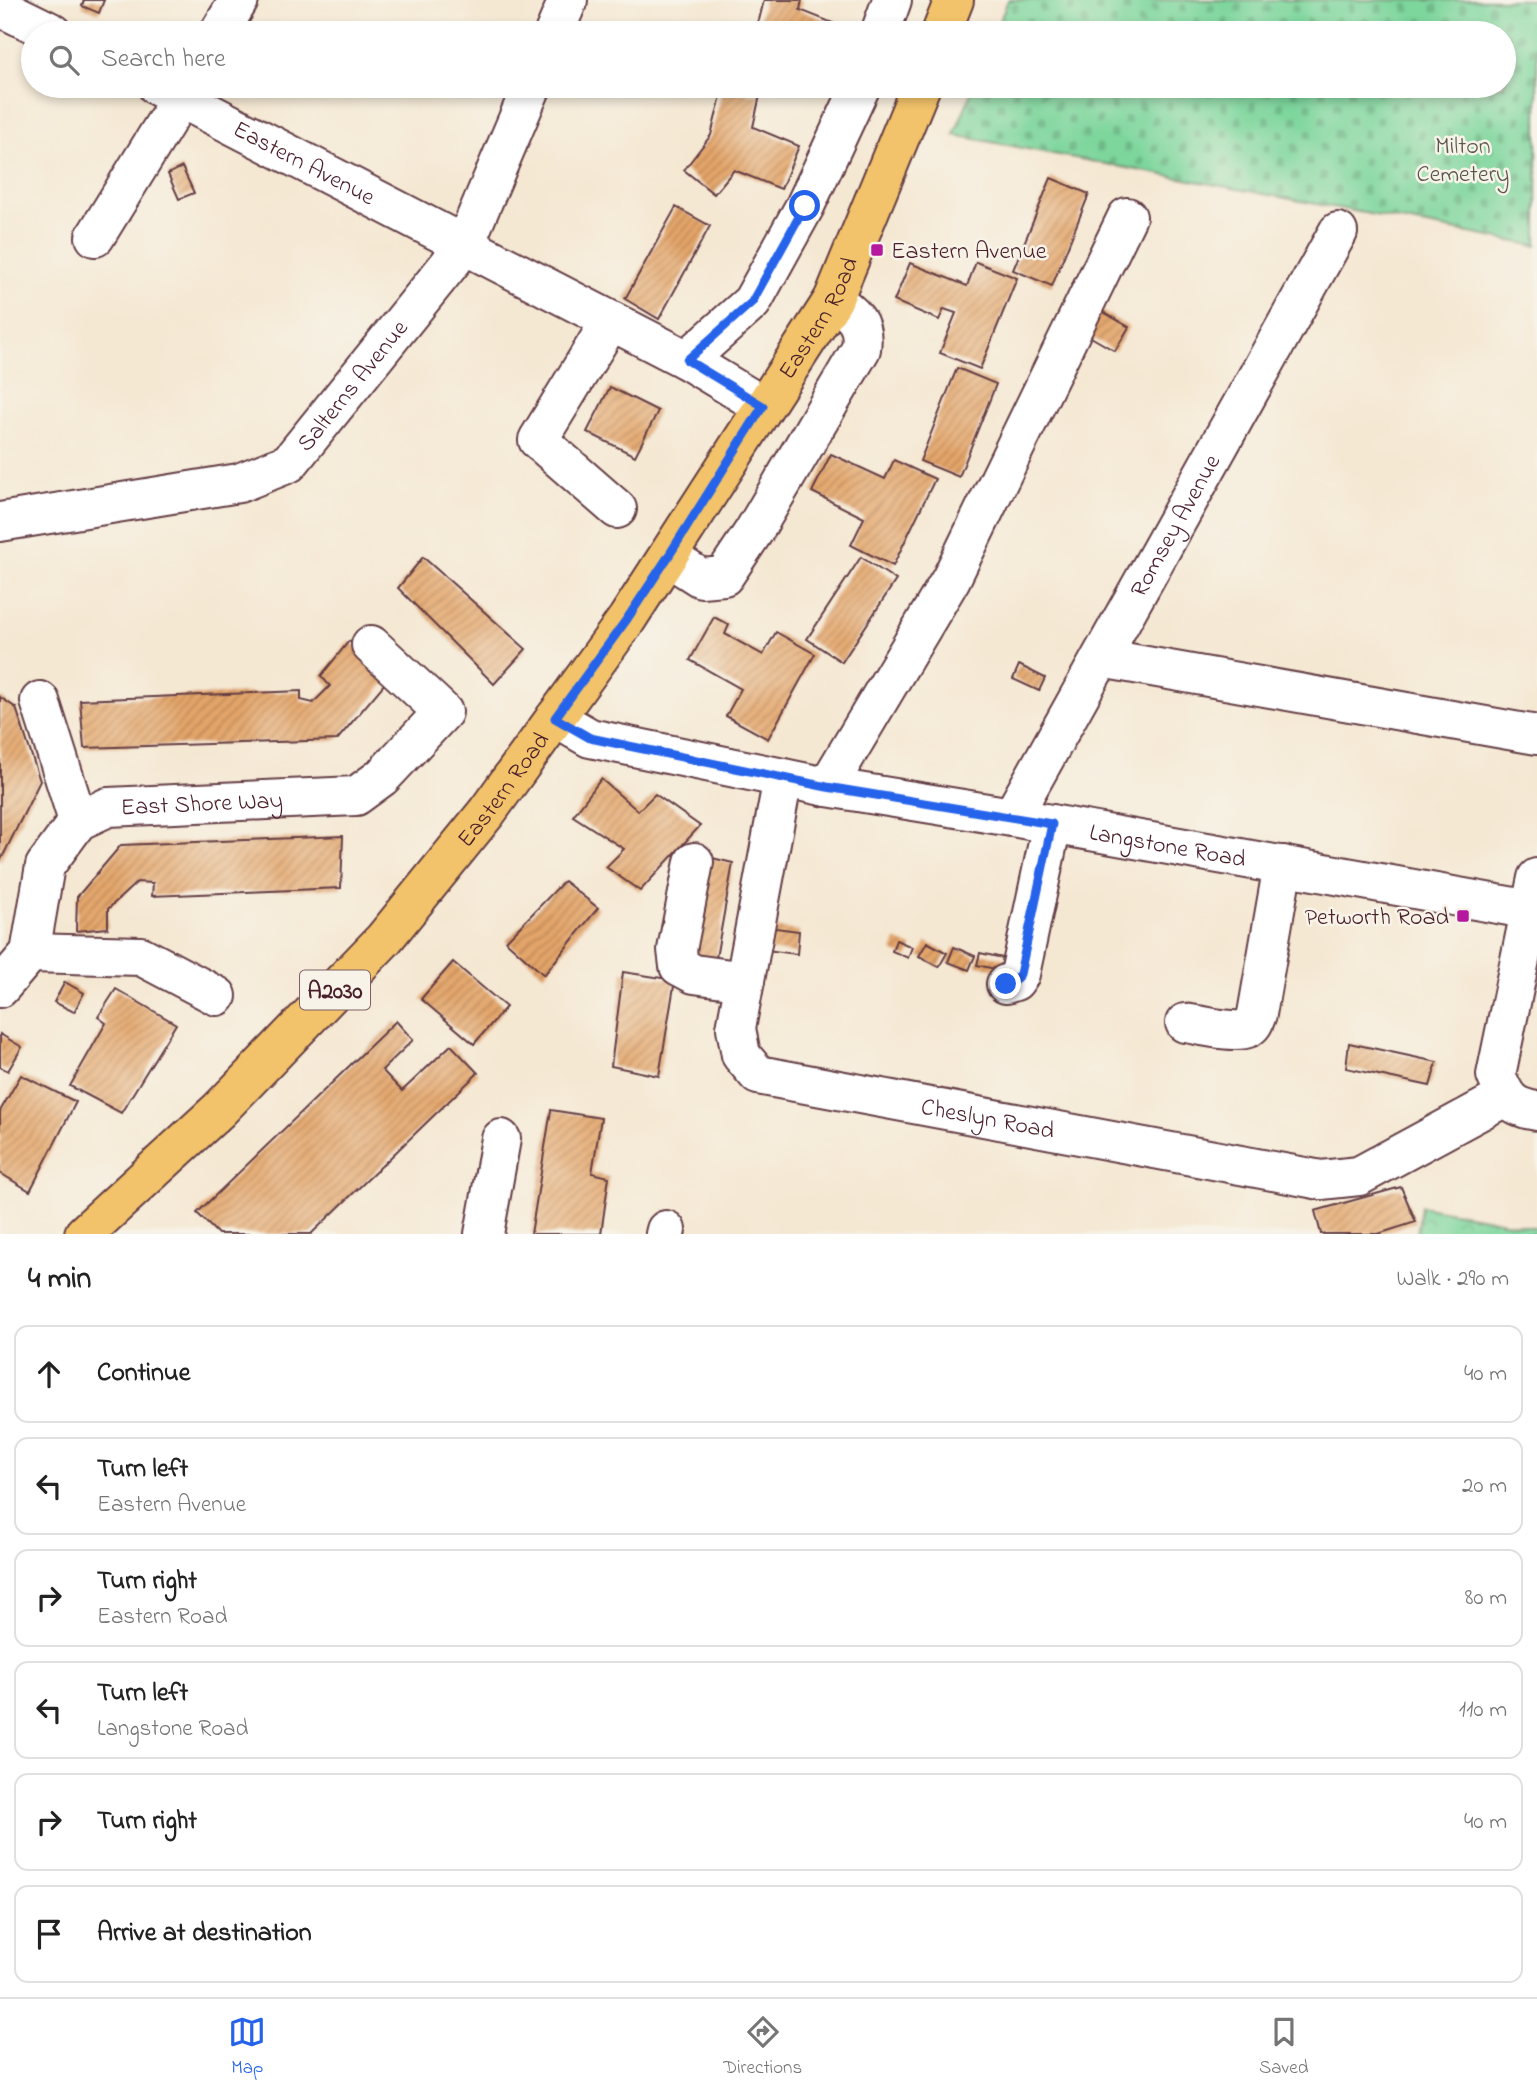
<!DOCTYPE html>
<html lang="en">
<head>
<meta charset="utf-8">
<style>
	:root { --surface:#fff; --page:#f2f2f2; --text:#222; --muted:#767676; --line:#e0e0e0; --accent:#2563eb }
	body { margin:0; font-family:"Indie Flower",sans-serif; background:var(--page); color:var(--text) }
	.stop { position:absolute; width:21px; height:21px; margin:-16px; border:5px solid #2563eb; border-radius:50%; background:#fff }
	.stop.end { background:#2563eb; border-color:#fff; box-shadow:0 2px 7px #0008 }
	.list { margin:0; padding:0; list-style:none }
	h2 { display:flex; justify-content:space-between; align-items:center; height:91px; margin:0; padding:0 28px; font-size:30px }
	h2 small { font-size:23px; font-weight:400; color:var(--muted) }
	.list li { display:grid; grid-template-columns:46px 1fr auto; gap:21px; align-items:center; box-sizing:border-box; height:98px; margin:0 14px 14px; padding:0 14px; border:2px solid var(--line); border-radius:14px }
	.list b { display:block; font-size:26px; white-space:nowrap }
	.list p { margin:0; font-size:23px; white-space:nowrap; color:var(--muted) }
	.list em { font-size:23px; font-style:normal; color:var(--muted) }
	.icon { flex:none; width:38px; height:38px; fill:none; stroke:currentColor; stroke-width:2; stroke-linecap:round; stroke-linejoin:round }
	.map { position:relative; flex:none; width:1537px; height:1234px; overflow:hidden }
	.search { position:absolute; background:var(--surface); box-shadow:0 4px 10px #0003; left:21px; right:21px; top:21px; height:77px; display:flex; align-items:center; gap:18px; box-sizing:border-box; padding:0 24px; border-radius:38px; color:var(--muted); font-size:26px }
	.sheet { height:763px; background:var(--surface) }
	nav { display:flex; justify-content:space-around; align-items:center; box-sizing:border-box; height:98px; border-top:2px solid var(--line); background:var(--surface); font-size:19px; color:var(--muted) }
	nav a { display:grid; justify-items:center; gap:4px }
	nav .on { color:var(--accent) }
	.map>svg:first-child { display:block }
	.cemetery { fill:url(#cemetery-stones); stroke:#647a64; stroke-width:2 }
	.park { fill:url(#park-crowns); stroke:#647a64; stroke-width:2 }
	.building { fill:url(#building-hatch) }
	.lines { fill:none; stroke-linecap:round; stroke-linejoin:round }
	.minor-casing { stroke:#643d44; stroke-width:42 }
	.major-casing { stroke:#643d44; stroke-width:42 }
	.minor { stroke:#fff; stroke-width:38 }
	.major { stroke:#f2c36a; stroke-width:38 }
	.route { stroke:#2563eb; stroke-width:9 }
	.poi-dot { fill:#b5179e; stroke:#f7f3e8; stroke-width:2.5 }
	.labels { text-anchor:middle; stroke-width:5; stroke-linejoin:round; paint-order:stroke }
	.shield { fill:#f7f3e8; stroke:#7e5f64; stroke-width:2 }
	.shield-label { font-size:23px; font-weight:bold; fill:#4a1f2b }
	.park-label { font-size:24px; fill:#59564d; stroke:#f7f3e8 }
	.street-label { font-size:24px; fill:#4a1f2b; stroke:#f7f3e8 }
	.poi-label { font-size:24px; fill:#4a1f2b; stroke:#f7f3e8; text-anchor:start }
</style>
</head>
<body>
<div class="map">
<svg width="1537" height="1234" viewBox="0 0 1537 1234">
	<defs>
		<pattern id="cemetery-stones" width="16" height="16" patternUnits="userSpaceOnUse" patternTransform="scale(1.75)"><rect width="16" height="16" fill="#7dd69c"/><path d="M2 7V4a2 2 0 0 1 4 0v3zM10 15v-3a2 2 0 0 1 4 0v3z" fill="#6eb787"/></pattern>
		<pattern id="park-crowns" width="20" height="18" patternUnits="userSpaceOnUse" patternTransform="scale(1.75)"><rect width="20" height="18" fill="#7dd69c"/><path d="M2 6a3 3 0 1 1 6 0M12 15a3 3 0 1 1 6 0" fill="none" stroke="#6eb787"/></pattern>
		<pattern id="building-hatch" width="6" height="6" patternUnits="userSpaceOnUse" patternTransform="scale(1.75)"><rect width="6" height="6" fill="#e4a569"/><path d="M-1 1l2-2M0 6l6-6M5 7l2-2" fill="none" stroke="#bb8657"/></pattern>
	</defs>
	<rect width="100%" height="100%" fill="#f7f3e8"/>
	<filter id="ink" filterUnits="userSpaceOnUse"><feTurbulence type="fractalNoise" baseFrequency=".0143" numOctaves="2"/><feDisplacementMap in="SourceGraphic" scale="14" xChannelSelector="R" yChannelSelector="G"/><feConvolveMatrix kernelMatrix="1 2 1 2 8 2 1 2 1" color-interpolation-filters="sRGB"/></filter>
	<filter id="wash" filterUnits="userSpaceOnUse"><feTurbulence type="fractalNoise" baseFrequency=".00686" numOctaves="4" result="noise"/><feDisplacementMap in="SourceGraphic" scale="28" xChannelSelector="R" yChannelSelector="G"/><feGaussianBlur stdDeviation="1.57" result="paint"/><feColorMatrix in="noise" values="0 0 0 0 0 0 0 0 0 0 0 0 0 0 0 0 0 1.4 0 .05"/><feComposite in="paint" operator="in"/></filter>
	<g filter="url(#wash)">
		<rect width="100%" height="100%" fill="#f5e8d3"/>
		<path class="cemetery" d="M1008,0h529v246l-583,-111 20,-49h530v-53h-509z"/>
		<path class="park" d="M1421,1206l116,22v6h-120z"/>
		<g id="blocks">
			<g class="building">
				<path d="M84,0h20l-5,13 -17,-7z"/>
				<path d="M764,0h38l-2,10 48,19 -1,4h-96l8,-13z"/>
				<path d="M723,88l37,7 -7,32 46,19 -18,43 -47,-19 -20,24 -30,-24 27,-35z"/>
				<path d="M182,167l12,26 -15,6 -11,-25z"/>
				<path d="M1051,178l38,16 -37,92 -39,-16z"/>
				<path d="M676,207l34,19 -51,93 -34,-20z"/>
				<path d="M976,262l41,16 -37,91 -40,-16 16,-40 -12,-4 -5,11 -45,-19 16,-38 57,23z"/>
				<path d="M1098,309l31,18 -14,24 -31,-18z"/>
				<path d="M957,368l39,16 -37,93 -39,-16z"/>
				<path d="M610,387l48,24 -23,45 -48,-24z"/>
				<path d="M831,454l54,25 9,-19 41,19 -42,87 -42,-21 13,-27 -52,-26z"/>
				<path d="M423,557l103,92 -32,35 -96,-96z"/>
				<path d="M861,557l35,23 -54,82 -35,-23z"/>
				<path d="M714,617l15,8 -4,9 38,21 13,-23 39,22 -47,85 -42,-23 15,-27 -51,-29z"/>
				<path d="M349,641l43,34 -55,65 -253,8 -4,-48 221,-9v9l12,3 17,-17 -9,-10z"/>
				<path d="M1019,665l26,13 -6,13 -26,-12z"/>
				<path d="M0,697l16,11 24,73 -40,81z"/>
				<path d="M601,779l37,32 17,-17 45,32 -60,65 -34,-24 18,-18 -51,-33z"/>
				<path d="M343,836l-2,52 -189,8 1,-13 -16,-1 -29,27v19l-32,3 1,-34 44,-52z"/>
				<path d="M700,855l33,8 -17,95 -31,-5z"/>
				<path d="M564,881l34,27 -54,67 -38,-34z"/>
				<path d="M768,927l31,4 -2,23 -31,-4z"/>
				<path d="M896,940l16,7 -4,11 -16,-7z"/>
				<path d="M927,942l20,11 -8,14 -20,-11z"/>
				<path d="M954,947l21,9 -6,14 -21,-8z"/>
				<path d="M980,953l23,5 -3,12 -23,-5z"/>
				<path d="M453,962l53,45 -32,37 -53,-45z"/>
				<path d="M623,972l52,8 -16,96 -48,-10z"/>
				<path d="M65,982l19,11 -10,19 -20,-10z"/>
				<path d="M116,989l60,35 -55,89 -51,-27 36,-63 -8,-6z"/>
				<path d="M396,1021l17,19 -31,30 20,21 49,-46 27,28 -167,161h-93l-21,-21z"/>
				<path d="M0,1034l22,13 -14,24 -8,-4z"/>
				<path d="M1349,1043l88,19 -7,24 -84,-18z"/>
				<path d="M21,1075l55,27 -46,89 -30,-18v-62z"/>
				<path d="M551,1110l50,8 -9,55 17,4 -8,57h-70z"/>
				<path d="M1401,1187l15,35 -38,12h-57l-6,-23z"/>
			</g>
		</g>
	</g>
	<g filter="url(#ink)">
		<use href="#blocks" fill-opacity="0" stroke="#643d44" stroke-width="2"/>
		<g class="lines">
			<g class="minor-casing">
				<g id="minor">
					<path d="M0,7l53,26"/>
					<path d="M219,33l20,-33"/>
					<path d="M554,33l14,-33"/>
					<path d="M880,33l12,-33"/>
					<path id="s1" d="M157,86l530,274 76,46"/>
					<path d="M95,237l93,-151"/>
					<path d="M610,322l-72,118 79,69"/>
					<path d="M687,360l65,-58 53,-96 56,-120"/>
					<path id="s2" d="M0,522l239,-39 50,-20 175,-217 68,-160"/>
					<path d="M668,557l33,21 23,-2 30,-45 107,-182c4,-27 -8,-35 -28,-49"/>
					<path d="M1101,658l436,77"/>
					<path d="M40,701l38,120"/>
					<path id="s3" d="M555,718l35,20 237,49 185,30 525,94"/>
					<path id="s4" d="M783,778l-47,250 5,27 17,20 563,105 38,-4 146,-79"/>
					<path d="M827,787l124,-208 176,-362"/>
					<path id="s5" d="M1012,817l326,-585"/>
					<path d="M694,862l-17,88 2,16 15,8 51,7"/>
					<path d="M1537,878l-41,197c10,24 15,32 41,36"/>
					<path d="M30,953l111,3 76,40"/>
					<path d="M1006,984l9,-3 5,-7 32,-150"/>
					<path id="s6" d="M0,988l30,-35 15,-87 33,-45 30,-14 248,-11 26,-19 61,-65 -72,-67"/>
					<path d="M1185,1023c16,2 49,11 63,5 6,-3 7,-9 9,-14l26,-149"/>
					<path d="M484,1234l17,-95"/>
					<path d="M665,1234l1,-4"/>
				</g>
			</g>
			<g class="major-casing">
				<g id="major">
					<path d="M941,33l13,-33"/>
					<path id="s7" d="M84,1234l135,-124 165,-171 103,-127 140,-193 206,-319 88,-214"/>
				</g>
			</g>
			<use href="#minor" class="minor"/>
			<use href="#major" class="major"/>
		</g>
	</g>
	<g class="lines" filter="url(#ink)">
		<path class="route" d="M805,206l-53,96 -65,58 76,46 -95,151 -41,62 -72,99 35,20 237,49 225,37 -32,150 -6,7 -8,3"/>
	</g>
	<g class="poi-dot">
		<rect x="870" y="243" width="14" height="14" rx="3.5"/>
		<rect x="1456" y="909" width="14" height="14" rx="3.5"/>
	</g>
	<g class="labels">
		<rect class="shield" x="300" y="970.5" width="70" height="39" rx="5"/>
		<g class="shield-label">
			<text x="335" y="998">A2030</text>
		</g>
		<g class="park-label">
			<text x="1463" y="153">Milton<tspan x="1463" dy="28">Cemetery</tspan></text>
		</g>
		<g class="street-label">
			<text dy="8" stroke="none"><textPath href="#s1" startOffset="166">Eastern Avenue</textPath></text>
			<text dy="8" stroke="none"><textPath href="#s7" startOffset="1180">Eastern Road</textPath></text>
			<text dy="8" stroke="none"><textPath href="#s2" startOffset="396">Salterns Avenue</textPath></text>
			<text dy="8" stroke="none"><textPath href="#s5" startOffset="334">Romsey Avenue</textPath></text>
			<text dy="8" stroke="none"><textPath href="#s7" startOffset="612">Eastern Road</textPath></text>
			<text dy="8" stroke="none"><textPath href="#s6" startOffset="317">East Shore Way</textPath></text>
			<text dy="8" stroke="none"><textPath href="#s3" startOffset="628">Langstone Road</textPath></text>
			<text dy="8" stroke="none"><textPath href="#s4" startOffset="542">Cheslyn Road</textPath></text>
		</g>
		<g class="poi-label">
			<text x="891" y="258">Eastern Avenue</text>
			<text x="1449" y="924" text-anchor="end">Petworth Road</text>
		</g>
	</g>
</svg>
<div class="stop" style="left:805px;top:206px"></div>
<div class="stop end" style="left:1006px;top:984px"></div>
<div class="search"><svg class="icon" aria-label="search" viewBox="0 0 24 24"><circle cx="10" cy="10" r="6"/><path d="M15 15l6 6"/></svg>Search here</div>
</div>
<section class="sheet">
<h2>4 min<small>Walk · 290 m</small></h2>
<ul class="list">
<li><svg class="icon" aria-label="ahead" viewBox="0 0 24 24"><path d="M12 20V5M6 11l6-6 6 6"/></svg><div><b>Continue</b></div><em>40 m</em></li>
<li><svg class="icon" aria-label="left" viewBox="0 0 24 24"><path d="M17 20v-9H6M10 6l-5 5 5 5"/></svg><div><b>Turn left</b><p>Eastern Avenue</p></div><em>20 m</em></li>
<li><svg class="icon" aria-label="right" viewBox="0 0 24 24"><path d="M7 20v-9h11M14 6l5 5-5 5"/></svg><div><b>Turn right</b><p>Eastern Road</p></div><em>80 m</em></li>
<li><svg class="icon" aria-label="left" viewBox="0 0 24 24"><path d="M17 20v-9H6M10 6l-5 5 5 5"/></svg><div><b>Turn left</b><p>Langstone Road</p></div><em>110 m</em></li>
<li><svg class="icon" aria-label="right" viewBox="0 0 24 24"><path d="M7 20v-9h11M14 6l5 5-5 5"/></svg><div><b>Turn right</b></div><em>40 m</em></li>
<li><svg class="icon" aria-label="arrive" viewBox="0 0 24 24"><path d="M6 21V4h12l-3 4 3 4H6"/></svg><div><b>Arrive at destination</b></div></li>
</ul>
</section>
<nav>
<a class="on"><svg class="icon" aria-label="map" viewBox="0 0 24 24"><path d="M3 6l6-2 6 2 6-2v14l-6 2-6-2-6 2zM9 4v14M15 6v14"/></svg>Map</a>
<a><svg class="icon" aria-label="directions" viewBox="0 0 24 24"><path d="M12 3l9 9-9 9-9-9zM9 14v-3h6M13 9l2 2-2 2"/></svg>Directions</a>
<a><svg class="icon" aria-label="saved" viewBox="0 0 24 24"><path d="M7 4h10v16l-5-4-5 4z"/></svg>Saved</a>
</nav>
</body>
</html>
